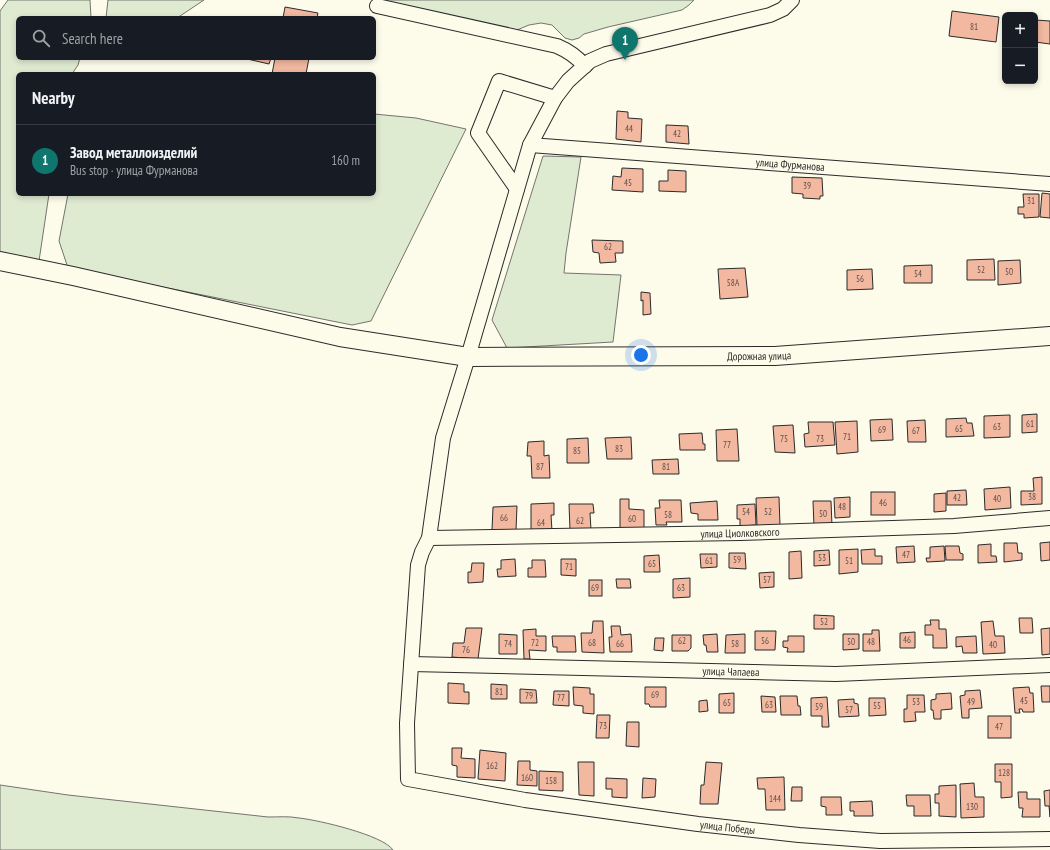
<!DOCTYPE html>
<html lang="en">
<head>
<meta charset="utf-8">
<style>
	:root { --surface:#171b24; --page:#242831; --text:#f1f3f6; --muted:#9ea1a6; --line:#363941; --accent:#0f766e }
	body { margin:0; font-family:"PT Sans Narrow",sans-serif; background:var(--page); color:var(--text) }
	.controls { position:absolute; right:12px; top:12px; display:grid; overflow:hidden; border-radius:6px; box-shadow:0 2px 6px #0003 }
	.controls button { width:36px; height:36px; display:grid; place-items:center; padding:0; border:0; border-bottom:1px solid var(--line); background:var(--surface); color:var(--text); font:20px sans-serif }
	.you { position:absolute; left:641px; top:355px; width:14px; height:14px; margin:-10px; border:3px solid #fff; border-radius:50%; background:#1a73e8; box-shadow:0 0 0 6px #1a73e833 }
	.badge { display:grid; place-items:center; width:26px; height:26px; border-radius:50%; background:var(--accent); color:#fff; font-size:13px; font-weight:700 }
	.pin { position:absolute; translate:-50% -33px; filter:drop-shadow(0 1px 2px #0008) }
	.pin::after { content:''; position:absolute; top:21px; width:14px; height:12px; background:inherit; clip-path:polygon(0 0,100% 0,50% 100%) }
	.list { margin:0; padding:0; list-style:none }
	h2 { display:flex; justify-content:space-between; align-items:center; height:52px; margin:0; padding:0 16px; font-size:17px }
	h2 small { font-size:13px; font-weight:400; color:var(--muted) }
	.list li { display:grid; grid-template-columns:26px 1fr auto; gap:12px; align-items:center; box-sizing:border-box; height:72px; padding:0 16px; border-top:1px solid var(--line) }
	.list b { display:block; font-size:15px; white-space:nowrap }
	.list p { margin:0; font-size:13px; white-space:nowrap; color:var(--muted) }
	.list em { font-size:13px; font-style:normal; color:var(--muted) }
	.icon { flex:none; width:22px; height:22px; fill:none; stroke:currentColor; stroke-width:2; stroke-linecap:round; stroke-linejoin:round }
	.map { position:relative; flex:none; width:1050px; height:850px; overflow:hidden }
	.search { position:absolute; background:var(--surface); box-shadow:0 2px 6px #0003; left:16px; top:16px; width:360px; height:44px; display:flex; align-items:center; gap:10px; box-sizing:border-box; padding:0 14px; border-radius:6px; color:var(--muted); font-size:15px }
	.panel { position:absolute; background:var(--surface); box-shadow:0 2px 6px #0003; left:16px; top:72px; width:360px; height:124px; border-radius:6px }
	.map>svg:first-child { display:block }
	.green { fill:#deebd1; stroke:#74746e }
	.building { fill:#f2b8a0; stroke:#2b2b2b }
	.lines { fill:none; stroke-linecap:round; stroke-linejoin:round }
	.minor-casing { stroke:#2b2b2b; stroke-width:16 }
	.major-casing { stroke:#2b2b2b; stroke-width:20 }
	.minor { stroke:#fdfbea; stroke-width:14 }
	.major { stroke:#fdfbea; stroke-width:18 }
	.labels { text-anchor:middle; stroke-width:3; stroke-linejoin:round; paint-order:stroke }
	.number-label { font-size:9px; fill:#5d4e48 }
	.street-label { font-size:11px; fill:#2b2b2b; stroke:#fdfbea }
</style>
</head>
<body>
<div class="map">
<svg width="1050" height="850" viewBox="0 0 1050 850">
	<rect width="100%" height="100%" fill="#fdfbea"/>
	<g class="green">
		<path d="M8,0h82l1,18h-73v40h62l-2,7 -6,9h-54v120h31l-10,67 -39,-7v-243z"/>
		<path d="M108,0h96l-27,18h-71z"/>
		<path d="M380,0h314l-5,5 -7,5 -74,17 -24,7 -5,4 -7,2 -7,-2 -13,-13 -11,-2 -12,2 -12,5 -12,-1z"/>
		<path d="M374,114l42,4 50,11 -95,192 -19,4 -284,-57 -9,-27 9,-47h306z"/>
		<path d="M543,156l38,1 -15,96 -2,20 57,2 -8,67 -106,6 -15,-28z"/>
		<path d="M0,785l68,10 200,22c10,0 21,-1 31,1 19,2 84,17 94,32h-393z"/>
	</g>
	<g class="building">
		<path d="M285,7l33,6 -1,5h-34z"/>
		<path d="M952,11l47,6 -3,25 -47,-6z"/>
		<path d="M1035,20l15,1v23l-15,-2z"/>
		<path d="M243,58h28l-2,6z"/>
		<path d="M275,58h34l-3,16h-34z"/>
		<path d="M617,111l11,1v6l14,1 -1,23 -25,-3z"/>
		<path d="M666,125l22,1 1,18 -23,-2z"/>
		<path d="M622,168l21,1v23l-31,-2 1,-14 8,1z"/>
		<path d="M668,170l18,1v21l-27,-1v-10h9z"/>
		<path d="M792,177l30,1 1,18h-3v3l-17,-1v-4l-11,-1z"/>
		<path d="M1042,193l8,1v24l-10,-1z"/>
		<path d="M1023,194h16v23l-15,1v-4h-6v-7h6z"/>
		<path d="M592,240l31,1v12h-8l1,9 -16,1 -1,-10 -6,-1z"/>
		<path d="M994,259l1,21h-28v-20z"/>
		<path d="M1020,260l1,23 -23,2v-24z"/>
		<path d="M932,265v18h-28v-17z"/>
		<path d="M745,268l3,29 -28,2 -2,-30z"/>
		<path d="M872,269l1,20 -26,1v-20z"/>
		<path d="M641,292l9,1 1,21 -8,1v-15l-2,1z"/>
		<path d="M1037,414v18l-15,1v-18z"/>
		<path d="M1010,415v22l-26,1v-22z"/>
		<path d="M966,418l1,5h5l2,13 -28,1v-18z"/>
		<path d="M892,419l1,21 -22,1 -1,-21z"/>
		<path d="M925,420l1,22h-18l-1,-21z"/>
		<path d="M857,421l1,31 -21,2 -2,-32z"/>
		<path d="M808,422h25l2,23 -30,2 -1,-13 5,-1z"/>
		<path d="M793,425l2,28 -20,-1 -2,-26z"/>
		<path d="M737,429l2,32h-22l-1,-31z"/>
		<path d="M702,433l1,11h2v6h-25l-1,-16z"/>
		<path d="M631,437l1,22h-25l-2,-21z"/>
		<path d="M588,438l1,25h-22v-24z"/>
		<path d="M544,441v15l5,-1 1,23h-18l-1,-22h-4l1,-14z"/>
		<path d="M678,459l1,15h-26l-1,-14z"/>
		<path d="M1042,477v27l-21,1v-14h13l-1,-13z"/>
		<path d="M1010,487l1,21 -26,2 -1,-21z"/>
		<path d="M966,490l1,15h-20v-14z"/>
		<rect x="871" y="492" width="24" height="23"/>
		<path d="M946,493v18l-12,1v-18z"/>
		<path d="M779,497l1,29h-23l-1,-28z"/>
		<path d="M850,497v20l-15,1 -1,-20z"/>
		<path d="M620,499h9v10l15,1v20l-24,-1z"/>
		<path d="M659,500h22l1,22h-16l1,3h-11l-1,-17h5z"/>
		<path d="M717,501l1,19h-20v-6l-7,-1 -1,-10z"/>
		<path d="M813,501h18l1,25 -18,1z"/>
		<path d="M554,503v12h-3l1,16h-21v-27z"/>
		<path d="M569,504h24l1,9h-4l1,17h-21z"/>
		<path d="M755,504l1,21 -16,1v-7h-3v-14z"/>
		<path d="M517,506l-1,24h-24l1,-23z"/>
		<path d="M1050,542v18l-9,1 -1,-18z"/>
		<path d="M1004,543h13l1,10h4v7l-18,2z"/>
		<path d="M991,544v12h5l1,6 -19,1v-18z"/>
		<path d="M914,546l1,16 -18,1 -1,-16z"/>
		<path d="M944,546l1,15 -18,1 -1,-4h4v-11z"/>
		<path d="M945,546h14l1,7 3,1v6h-17z"/>
		<path d="M858,549v23l-19,2v-24z"/>
		<path d="M875,549v7h7v8h-20l-1,-14z"/>
		<path d="M829,550l1,15 -16,1v-15z"/>
		<path d="M801,551l1,27 -13,1v-27z"/>
		<path d="M729,553h16l1,16 -17,-1z"/>
		<path d="M700,554h17v13l-16,1z"/>
		<path d="M659,555l1,17h-16v-16z"/>
		<path d="M515,559l1,17 -18,1 -1,-8h4v-9z"/>
		<path d="M561,559h15v17l-15,-1z"/>
		<path d="M532,560h13l1,17h-18v-9h4z"/>
		<path d="M472,563h12l-1,19 -15,1v-11h3z"/>
		<path d="M774,572v15l-14,1 -1,-15z"/>
		<path d="M690,578v19l-17,1v-19z"/>
		<path d="M616,579h14l1,9h-14z"/>
		<rect x="589" y="580" width="13" height="16"/>
		<path d="M814,615l20,1v13h-20z"/>
		<path d="M1019,618h13l1,15h-13z"/>
		<path d="M930,620h9v9h7l1,19h-14v-13h-8v-10h6z"/>
		<path d="M593,621h10l1,32 -22,-1 -1,-19h11z"/>
		<path d="M993,621l2,15h9l1,17 -22,1 -2,-32z"/>
		<path d="M611,626h9l1,9 10,-1 1,18h-22l-1,-15h3z"/>
		<path d="M466,628h16l-4,31 -26,-2 1,-14h11z"/>
		<path d="M1050,628v26l-8,1 -1,-26z"/>
		<path d="M536,629v7h10v15l-17,-1 1,9h-6l-1,-29z"/>
		<path d="M872,630h7l1,21h-17v-17h9z"/>
		<path d="M755,631h21l-1,19h-20z"/>
		<path d="M915,632v16h-15v-15z"/>
		<path d="M499,634l18,1v19h-18z"/>
		<path d="M717,634l1,18h-11l-1,-7h-2l-1,-10z"/>
		<path d="M745,634v19h-20l1,-18z"/>
		<path d="M843,634h16v15l-16,1z"/>
		<path d="M672,635h19v13l-3,3h-16z"/>
		<path d="M552,636h23l1,16h-19v-5h-4z"/>
		<path d="M788,636h16v16h-17l1,-4 -5,-1v-6h5z"/>
		<path d="M976,636l1,17h-14l-1,-7 -6,1v-10z"/>
		<path d="M655,638h9l-1,13 -9,-1z"/>
		<path d="M448,683l16,1v8h5v12l-21,-1z"/>
		<path d="M491,684l16,1v14h-16z"/>
		<path d="M1041,686h9v16h-8z"/>
		<path d="M573,687l17,1v6h4v20l-11,-1v-7l-9,-1z"/>
		<path d="M645,687h21v20h-16l-1,-3h-4z"/>
		<path d="M1029,687l1,6h3l1,19h-11l-1,-3h-3l1,4h-5l-2,-25z"/>
		<path d="M520,689l16,1 1,13h-17z"/>
		<path d="M980,690l2,18 -13,1v9h-7l-2,-22 5,-1v-4z"/>
		<path d="M554,691h15v15l-16,-1z"/>
		<path d="M734,693v20h-15v-19z"/>
		<path d="M951,693l1,16 -11,1v9h-7l-1,-9h-2v-10l5,-1v-5z"/>
		<path d="M907,695h17l1,17h-10l1,9 -12,1v-13h3z"/>
		<path d="M761,696l14,1 1,15h-14z"/>
		<path d="M780,696h17l1,10h2l1,9h-20z"/>
		<path d="M827,697l2,30h-7v-11h-11v-18z"/>
		<path d="M869,698h16l1,17 -17,1z"/>
		<path d="M854,699v4l4,1 1,12 -20,1 -1,-17z"/>
		<path d="M707,700l1,11 -9,1v-11z"/>
		<path d="M597,715h13l-1,23h-13z"/>
		<rect x="988" y="716" width="23" height="22"/>
		<path d="M627,722h12v25l-13,-1z"/>
		<path d="M452,748h10l-1,10 14,1v19l-18,-1v-11l-5,-1z"/>
		<path d="M480,750l26,3 -1,28 -27,-2z"/>
		<path d="M518,761h12v9l7,1v15l-20,-1z"/>
		<path d="M578,762h16v34l-15,-1z"/>
		<path d="M706,762l16,1 -4,41h-18l1,-19h3z"/>
		<path d="M995,764h17v33l-11,1v-16h-6z"/>
		<path d="M539,771l24,1v19l-24,-1z"/>
		<path d="M784,777l1,33h-19l-1,-21h-7l-1,-11z"/>
		<path d="M606,778l21,1v19l-15,-1v-8h-6z"/>
		<path d="M643,778l13,1 -1,18 -13,1z"/>
		<path d="M974,783l1,14h9v20l-23,1 -1,-34z"/>
		<path d="M956,785v32l-17,-1v-13h-4v-9h4v-8z"/>
		<path d="M792,787h10v14h-11z"/>
		<path d="M1050,790v27l-1,-11h-4l-1,-15z"/>
		<path d="M1018,792h9v7h13v18h-18l1,-9h-4z"/>
		<path d="M906,795h24l1,21h-17v-10h-7z"/>
		<path d="M821,797h20l1,18h-16v-8l-5,-1z"/>
		<path d="M872,801l1,15h-19v-5h-4v-9z"/>
	</g>
	<g class="lines">
		<g class="minor-casing">
			<g id="minor">
				<path id="s1" d="M792,0l-9,9 -13,6 -164,39 -16,7 -22,20 -13,17 -25,47 -62,212 -25,81 -14,100 -7,14 -4,13 -11,158 1,56 117,21 173,24 101,11 81,6 170,-2"/>
				<path d="M377,6l180,40c12,5 19,10 28,20"/>
				<path id="s2" d="M530,145l520,39"/>
				<path d="M517,189l-39,-56 21,-52 56,17"/>
				<path id="s3" d="M429,538l311,-5 214,-7 96,-8"/>
				<path id="s4" d="M411,664l425,10 214,-9"/>
			</g>
		</g>
		<g class="major-casing">
			<g id="major">
				<path id="s5" d="M0,261l73,15 267,61 128,20 307,-1 275,-20"/>
			</g>
		</g>
		<use href="#minor" class="minor"/>
		<use href="#major" class="major"/>
	</g>
	<g class="labels">
		<g class="number-label">
			<text x="974" y="30">81</text>
			<text x="629" y="132">44</text>
			<text x="677" y="137">42</text>
			<text x="628" y="186">45</text>
			<text x="807" y="189">39</text>
			<text x="1031" y="204">31</text>
			<text x="608" y="250">62</text>
			<text x="981" y="273">52</text>
			<text x="1009" y="275">50</text>
			<text x="918" y="277">54</text>
			<text x="860" y="282">56</text>
			<text x="733" y="286">58А</text>
			<text x="1030" y="427">61</text>
			<text x="997" y="430">63</text>
			<text x="959" y="432">65</text>
			<text x="882" y="433">69</text>
			<text x="916" y="434">67</text>
			<text x="847" y="440">71</text>
			<text x="784" y="442">75</text>
			<text x="820" y="442">73</text>
			<text x="727" y="448">77</text>
			<text x="619" y="452">83</text>
			<text x="577" y="454">85</text>
			<text x="540" y="470">87</text>
			<text x="666" y="470">81</text>
			<text x="1032" y="500">38</text>
			<text x="957" y="501">42</text>
			<text x="997" y="502">40</text>
			<text x="883" y="506">46</text>
			<text x="842" y="510">48</text>
			<text x="746" y="515">54</text>
			<text x="768" y="515">52</text>
			<text x="823" y="517">50</text>
			<text x="668" y="518">58</text>
			<text x="504" y="521">66</text>
			<text x="632" y="522">60</text>
			<text x="580" y="524">62</text>
			<text x="541" y="526">64</text>
			<text x="906" y="558">47</text>
			<text x="822" y="561">53</text>
			<text x="737" y="563">59</text>
			<text x="709" y="564">61</text>
			<text x="849" y="564">51</text>
			<text x="652" y="567">65</text>
			<text x="569" y="570">71</text>
			<text x="767" y="583">57</text>
			<text x="595" y="591">69</text>
			<text x="681" y="591">63</text>
			<text x="824" y="625">52</text>
			<text x="907" y="643">46</text>
			<text x="682" y="644">62</text>
			<text x="765" y="644">56</text>
			<text x="851" y="645">50</text>
			<text x="871" y="645">48</text>
			<text x="535" y="646">72</text>
			<text x="592" y="646">68</text>
			<text x="508" y="647">74</text>
			<text x="620" y="647">66</text>
			<text x="735" y="647">58</text>
			<text x="993" y="648">40</text>
			<text x="466" y="653">76</text>
			<text x="499" y="695">81</text>
			<text x="655" y="698">69</text>
			<text x="529" y="699">79</text>
			<text x="561" y="701">77</text>
			<text x="1024" y="704">45</text>
			<text x="916" y="705">53</text>
			<text x="971" y="705">49</text>
			<text x="727" y="706">65</text>
			<text x="769" y="708">63</text>
			<text x="877" y="709">55</text>
			<text x="819" y="710">59</text>
			<text x="849" y="713">57</text>
			<text x="603" y="729">73</text>
			<text x="999" y="730">47</text>
			<text x="492" y="769">162</text>
			<text x="1004" y="776">128</text>
			<text x="527" y="781">160</text>
			<text x="551" y="784">158</text>
			<text x="775" y="802">144</text>
			<text x="972" y="810">130</text>
		</g>
		<g class="street-label">
			<text dy="4" stroke="none"><textPath href="#s2" startOffset="261">улица Фурманова</textPath></text>
			<text dy="4" stroke="none"><textPath href="#s5" startOffset="769">Дорожная улица</textPath></text>
			<text dy="4" stroke="none"><textPath href="#s3" startOffset="311">улица Циолковского</textPath></text>
			<text dy="4" stroke="none"><textPath href="#s4" startOffset="320">улица Чапаева</textPath></text>
			<text dy="4" stroke="none"><textPath href="#s1" startOffset="1291">улица Победы</textPath></text>
		</g>
	</g>
</svg>
<div class="controls">
<button>+</button>
<button>−</button>
</div>
<div class="you"></div>
<div class="pin badge" style="left:625px;top:60px">1</div>
<div class="search"><svg class="icon" aria-label="search" viewBox="0 0 24 24"><circle cx="10" cy="10" r="6"/><path d="M15 15l6 6"/></svg>Search here</div>
<section class="panel">
<h2>Nearby<small></small></h2>
<ul class="list">
<li><span class="badge">1</span><div><b>Завод металлоизделий</b><p>Bus stop · улица Фурманова</p></div><em>160 m</em></li>
</ul>
</section>
</div>
</body>
</html>
